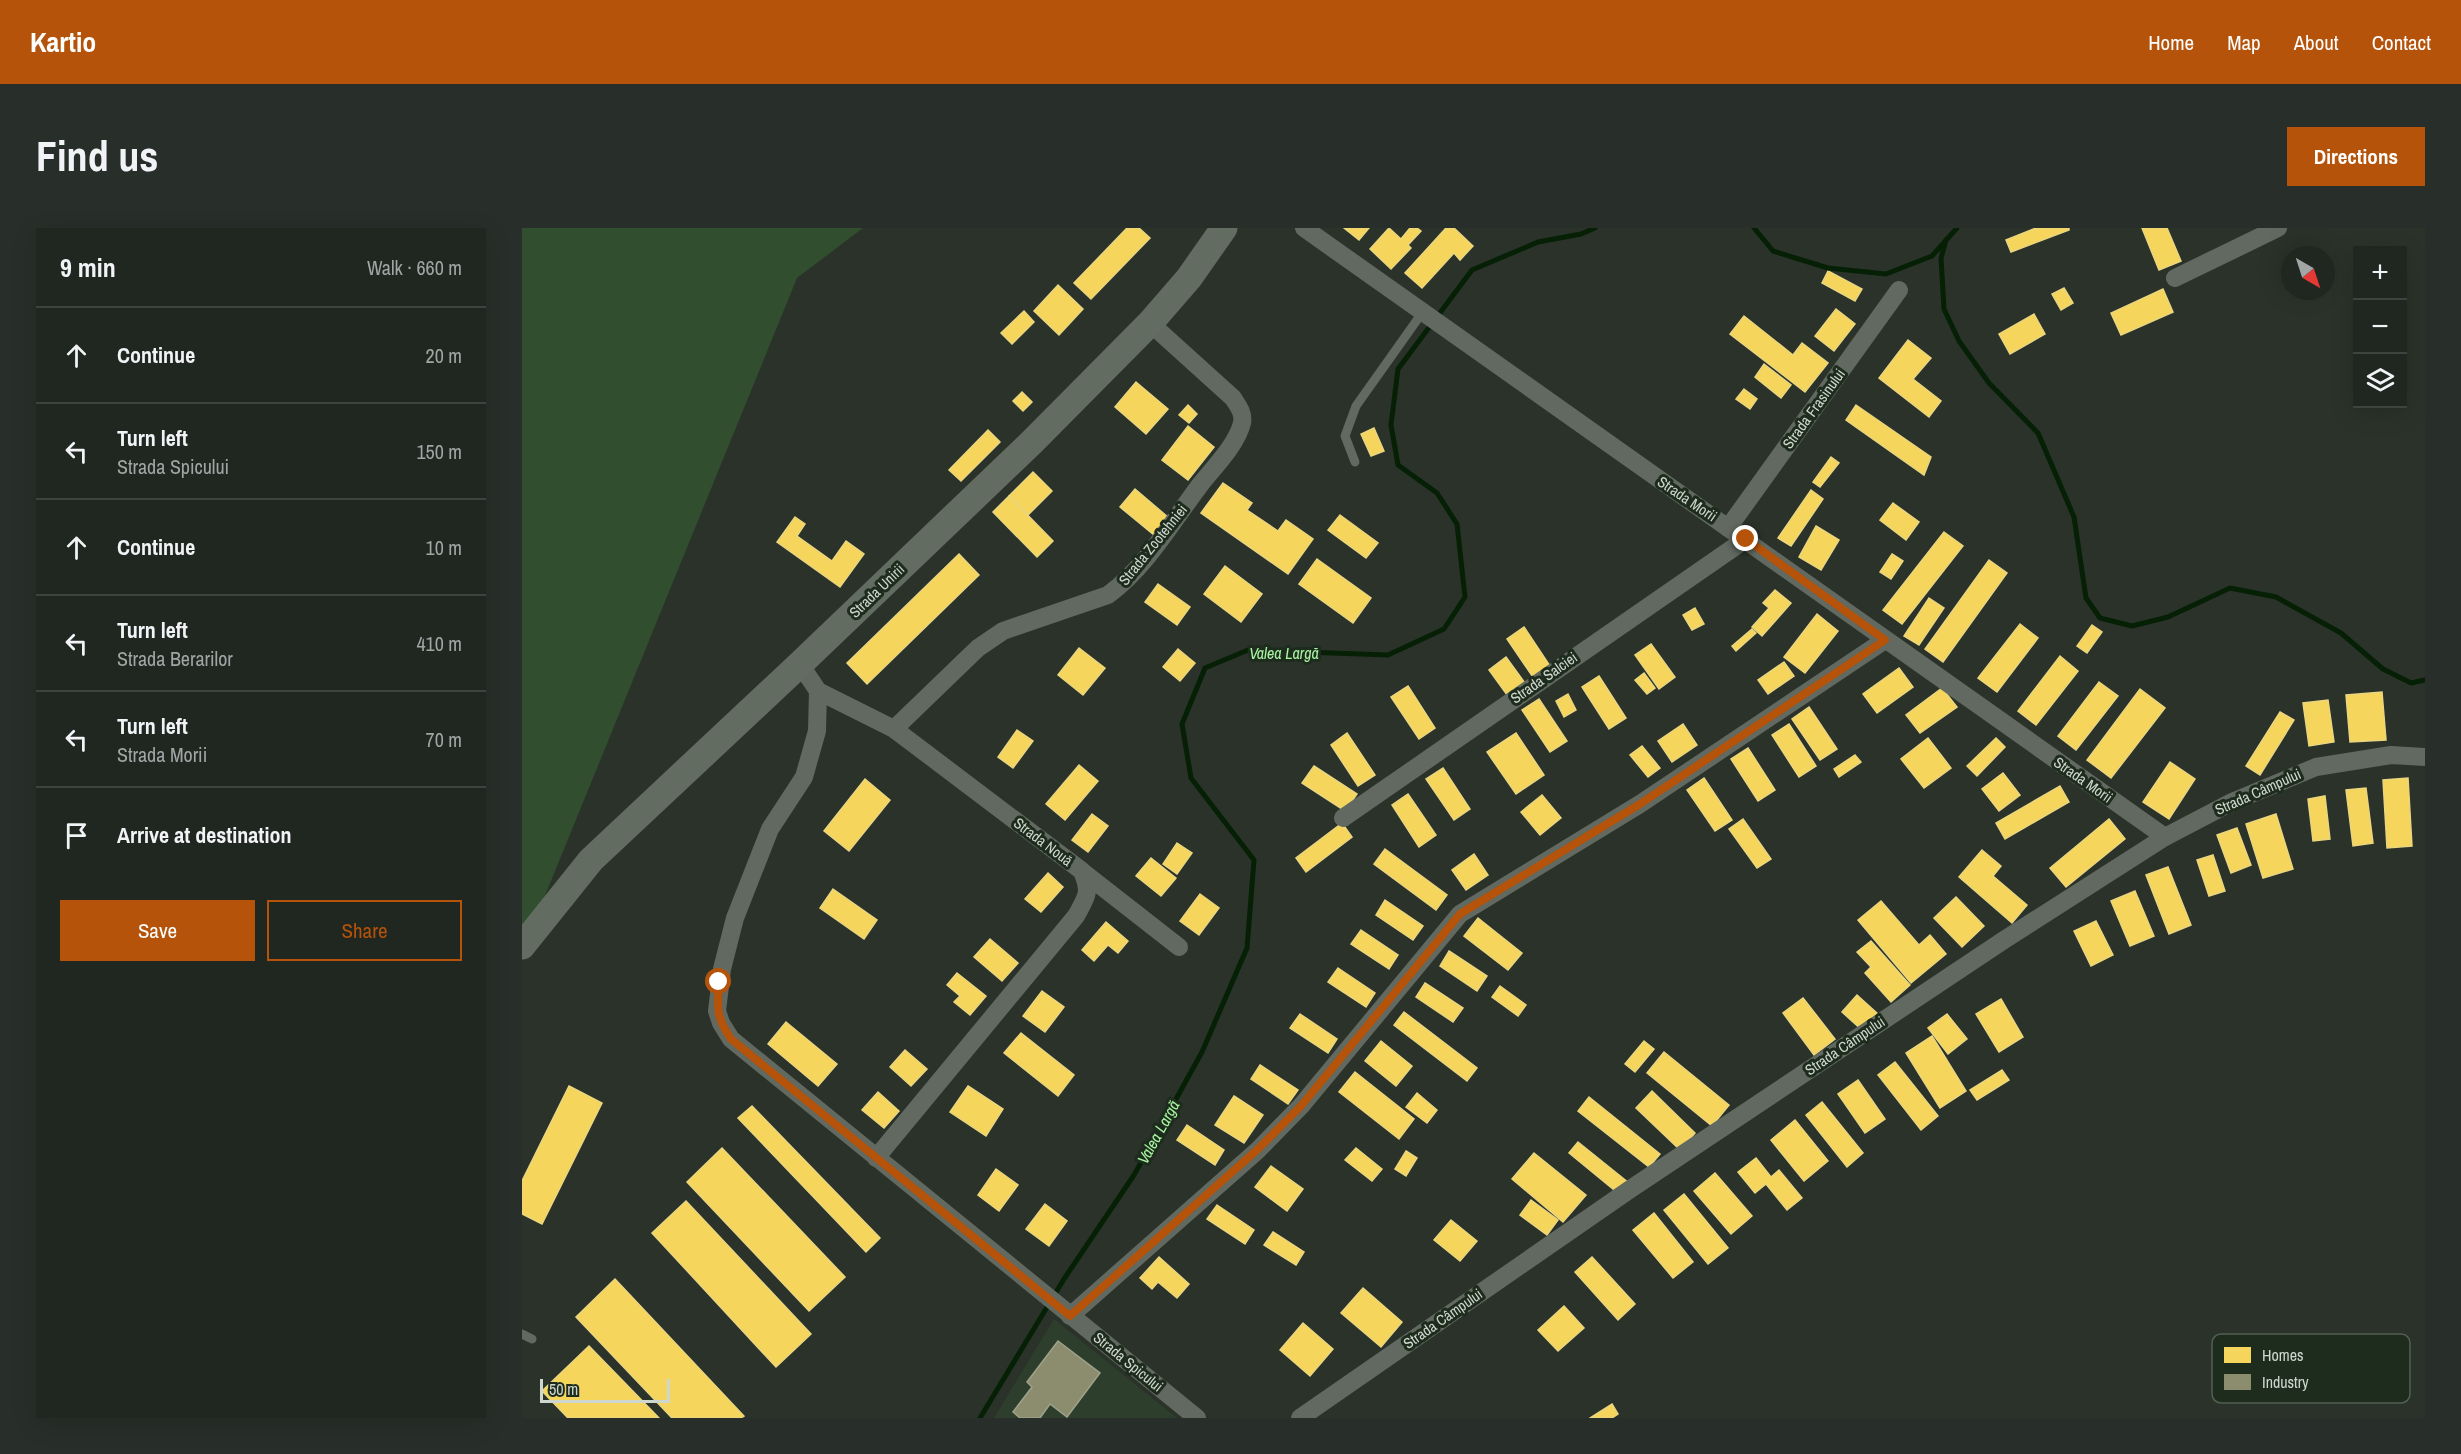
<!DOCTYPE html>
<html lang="en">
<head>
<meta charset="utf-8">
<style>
	:root { --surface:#202620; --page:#282e29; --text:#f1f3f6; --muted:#a2a5a5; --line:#3d433e; --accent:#b45309 }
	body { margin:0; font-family:"Archivo Narrow",sans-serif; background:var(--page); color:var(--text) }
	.controls { position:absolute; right:18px; top:18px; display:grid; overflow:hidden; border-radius:0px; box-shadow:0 6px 24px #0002 }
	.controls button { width:54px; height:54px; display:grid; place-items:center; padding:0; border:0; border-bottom:2px solid var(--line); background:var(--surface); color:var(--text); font:30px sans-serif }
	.compass { position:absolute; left:1759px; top:18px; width:54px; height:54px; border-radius:50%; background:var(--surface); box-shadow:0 6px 24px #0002; rotate:141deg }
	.scale { position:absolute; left:18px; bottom:15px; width:130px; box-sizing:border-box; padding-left:6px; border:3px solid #ced7cd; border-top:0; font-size:16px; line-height:21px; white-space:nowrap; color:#ced7cd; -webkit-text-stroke:4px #1e2c1d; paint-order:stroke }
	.stop { position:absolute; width:18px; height:18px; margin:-14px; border:4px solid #b45309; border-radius:50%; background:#fff }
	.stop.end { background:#b45309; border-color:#fff; box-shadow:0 2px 6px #0008 }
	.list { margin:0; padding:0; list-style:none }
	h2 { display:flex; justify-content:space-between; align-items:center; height:78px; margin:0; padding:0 24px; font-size:26px }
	h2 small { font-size:20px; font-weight:400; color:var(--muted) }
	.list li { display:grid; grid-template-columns:39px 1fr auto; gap:18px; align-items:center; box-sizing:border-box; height:96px; padding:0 24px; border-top:2px solid var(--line) }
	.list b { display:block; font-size:22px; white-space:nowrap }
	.list p { margin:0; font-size:20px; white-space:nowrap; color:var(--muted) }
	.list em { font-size:20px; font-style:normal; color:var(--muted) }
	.actions { display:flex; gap:12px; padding:18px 24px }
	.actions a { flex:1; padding:14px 0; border:2px solid var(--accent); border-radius:0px; text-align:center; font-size:21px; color:var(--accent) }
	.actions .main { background:var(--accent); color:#fff }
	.icon { flex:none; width:33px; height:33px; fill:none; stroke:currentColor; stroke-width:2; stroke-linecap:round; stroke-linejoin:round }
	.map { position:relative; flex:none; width:1903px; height:1190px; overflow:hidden; border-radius:0px }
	header { display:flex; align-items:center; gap:36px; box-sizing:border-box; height:84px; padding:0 30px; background:var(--accent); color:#fff }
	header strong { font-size:28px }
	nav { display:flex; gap:33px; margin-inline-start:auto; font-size:21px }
	.intro { display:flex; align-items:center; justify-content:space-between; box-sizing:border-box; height:144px; padding:0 36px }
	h1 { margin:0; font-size:42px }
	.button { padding:15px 27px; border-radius:0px; background:var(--accent); color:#fff; font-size:21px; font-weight:700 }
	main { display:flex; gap:36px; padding:0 36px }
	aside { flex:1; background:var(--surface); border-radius:0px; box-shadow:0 6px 24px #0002 }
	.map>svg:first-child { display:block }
	.built { fill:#2d3f2c }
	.green { fill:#314e2f }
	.homes { fill:#f6d55c; stroke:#ead67e; stroke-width:1.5 }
	.industry { fill:#8c8c6e; stroke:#a0a28a; stroke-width:1.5 }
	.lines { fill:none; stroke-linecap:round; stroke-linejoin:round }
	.stream { stroke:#062006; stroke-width:5 }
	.service { stroke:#616960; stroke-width:9 }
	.minor { stroke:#616960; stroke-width:18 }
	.secondary { stroke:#626c61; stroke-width:27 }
	.route { stroke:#b45309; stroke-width:8 }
	.labels { text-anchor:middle; stroke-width:6; stroke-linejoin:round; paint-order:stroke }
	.street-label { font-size:15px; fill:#ced7cd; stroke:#1e2c1d }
	.water-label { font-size:16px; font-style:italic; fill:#a8f5a2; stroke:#1e2c1d }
	.key { fill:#1e2c1d; stroke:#535f52; stroke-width:1.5 }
	.key-label { font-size:16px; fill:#ced7cd }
</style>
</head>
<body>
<header>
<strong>Kartio</strong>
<nav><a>Home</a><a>Map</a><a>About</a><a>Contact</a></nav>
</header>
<div class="intro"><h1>Find us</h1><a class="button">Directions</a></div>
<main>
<aside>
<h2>9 min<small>Walk · 660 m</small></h2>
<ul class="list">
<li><svg class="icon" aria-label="ahead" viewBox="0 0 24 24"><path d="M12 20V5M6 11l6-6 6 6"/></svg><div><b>Continue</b></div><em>20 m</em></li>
<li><svg class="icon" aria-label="left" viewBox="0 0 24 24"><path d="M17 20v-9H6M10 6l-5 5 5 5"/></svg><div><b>Turn left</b><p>Strada Spicului</p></div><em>150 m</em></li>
<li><svg class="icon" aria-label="ahead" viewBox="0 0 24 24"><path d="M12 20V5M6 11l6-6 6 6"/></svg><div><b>Continue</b></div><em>10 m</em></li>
<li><svg class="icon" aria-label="left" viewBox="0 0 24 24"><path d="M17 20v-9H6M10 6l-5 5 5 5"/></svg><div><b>Turn left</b><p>Strada Berarilor</p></div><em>410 m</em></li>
<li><svg class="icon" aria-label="left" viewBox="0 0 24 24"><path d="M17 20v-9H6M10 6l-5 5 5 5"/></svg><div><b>Turn left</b><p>Strada Morii</p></div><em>70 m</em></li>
<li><svg class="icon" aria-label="arrive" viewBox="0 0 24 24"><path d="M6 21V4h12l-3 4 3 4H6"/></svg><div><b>Arrive at destination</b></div></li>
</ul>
<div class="actions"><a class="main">Save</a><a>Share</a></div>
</aside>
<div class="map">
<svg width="1903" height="1190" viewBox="0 0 1903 1190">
	<rect width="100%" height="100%" fill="#2b322a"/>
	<path class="built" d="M532,1091l123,99h-183z"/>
	<path class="green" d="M0,0h341l-66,50 -275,674z"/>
	<g class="homes">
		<path d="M605,0h12l11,10 -59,61 -17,-16z"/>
		<path d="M822,0h25l-10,12z"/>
		<path d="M867,0l12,11 9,-11h7l4,3 -13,14 3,3 -20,21 -21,-20z"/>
		<path d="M924,0h8l19,18 -13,14 -6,-7 -32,35 -17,-15z"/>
		<path d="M1514,0h33v2l-58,22 -5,-12z"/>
		<path d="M1620,0h25l14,33 -22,9z"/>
		<path d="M1306,43l34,18 -7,12 -33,-18z"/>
		<path d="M536,57l25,24 -24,26 -25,-24z"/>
		<path d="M1542,60l9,15 -12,7 -9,-16z"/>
		<path d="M1641,61l10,23 -52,23 -10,-22z"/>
		<path d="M1314,81l19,15 -21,27 -19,-15z"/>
		<path d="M502,83l10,11 -22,22 -11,-11z"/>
		<path d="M1512,86l11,20 -35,20 -11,-20z"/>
		<path d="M1222,88l49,39 9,-12 26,20 -23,29 -75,-58z"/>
		<path d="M1386,112l23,18 -18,21 28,22 -12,16 -50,-39z"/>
		<path d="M1242,136l27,21 -10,13 -26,-21z"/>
		<path d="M614,154l32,27 -22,25 -31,-27z"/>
		<path d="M1222,161l13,10 -7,10 -14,-10z"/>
		<path d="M500,164l10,10 -9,9 -10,-10z"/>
		<path d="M666,177l9,9 -8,9 -10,-8z"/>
		<path d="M1334,177l75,52 -7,18 -78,-55z"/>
		<path d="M666,198l26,21 -26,33 -26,-20z"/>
		<path d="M852,200l10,23 -13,5 -10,-22z"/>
		<path d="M466,202l12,12 -39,39 -12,-11z"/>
		<path d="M1309,229l8,6 -19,24 -7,-5z"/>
		<path d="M511,244l19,19 -24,24 -19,-19z"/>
		<path d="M701,255l29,20 -5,7 31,21 8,-11 27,19 -25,35 -87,-61z"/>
		<path d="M613,261l34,29 -15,17 -34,-28z"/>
		<path d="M1289,262l12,9 -32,47 -13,-8z"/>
		<path d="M487,268l44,45 -16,16 -44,-45z"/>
		<path d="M1371,275l26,19 -13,18 -26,-20z"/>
		<path d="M818,287l38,28 -12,15 -38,-28z"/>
		<path d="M273,289l10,7 -8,12 35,25 14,-20 18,13 -24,33 -63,-45z"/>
		<path d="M1294,298l23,14 -18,30 -22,-13z"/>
		<path d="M1422,304l19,14 -61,78 -19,-14z"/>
		<path d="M437,326l20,21 -112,109 -20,-21z"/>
		<path d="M1370,326l11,7 -12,18 -11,-7z"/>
		<path d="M795,331l54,39 -18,25 -54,-39z"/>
		<path d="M1467,332l18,13 -64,89 -18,-13z"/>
		<path d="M703,338l37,28 -21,28 -37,-28z"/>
		<path d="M636,356l32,23 -13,18 -32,-23z"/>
		<path d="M1253,362l16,13 -29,33 -10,-9 17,-19 -6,-5z"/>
		<path d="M1407,370l15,10 -25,37 -15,-9z"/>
		<path d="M1173,380l9,16 -12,6 -9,-15z"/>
		<path d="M1295,386l21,17 -33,42 -21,-16z"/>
		<path d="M1498,396l18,14 -41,54 -19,-14z"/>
		<path d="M1570,397l10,7 -15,21 -10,-7z"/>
		<path d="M1002,399l28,42 -17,11 -28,-41z"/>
		<path d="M1230,401l4,4 -20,18 -4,-5z"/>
		<path d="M1129,416l24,33 -16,12 -24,-34z"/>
		<path d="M557,420l26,20 -22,27 -25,-20z"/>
		<path d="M656,421l17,14 -15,18 -17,-14z"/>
		<path d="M1538,428l18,15 -42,54 -18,-14z"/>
		<path d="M984,429l21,29 -17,13 -21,-29z"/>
		<path d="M1262,434l10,14 -26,18 -10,-14z"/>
		<path d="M1377,440l14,19 -36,26 -14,-19z"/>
		<path d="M1122,445l11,15 -8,6 -12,-14z"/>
		<path d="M1077,448l27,42 -17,11 -27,-42z"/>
		<path d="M1577,454l19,14 -42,54 -18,-14z"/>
		<path d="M886,458l27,42 -16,11 -28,-42z"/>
		<path d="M1420,460l15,19 -37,26 -14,-18z"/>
		<path d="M1618,461l25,19 -54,70 -24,-18z"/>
		<path d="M1860,464l4,48 -36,2 -4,-47z"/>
		<path d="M1046,466l8,16 -12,7 -8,-16z"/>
		<path d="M1017,471l28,42 -17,11 -28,-42z"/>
		<path d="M1806,472l6,42 -25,4 -6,-43z"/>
		<path d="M1287,479l28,42 -17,11 -28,-41z"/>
		<path d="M1758,484l14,8 -34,55 -14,-9z"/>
		<path d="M1161,496l14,21 -25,17 -14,-21z"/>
		<path d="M1267,496l27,42 -17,11 -27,-42z"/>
		<path d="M495,502l16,11 -20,27 -15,-11z"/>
		<path d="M825,505l28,42 -17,11 -27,-41z"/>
		<path d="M994,505l28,42 -28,19 -29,-42z"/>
		<path d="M1406,510l23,30 -27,20 -23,-29z"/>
		<path d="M1474,510l9,9 -28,29 -10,-10z"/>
		<path d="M1120,518l18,22 -12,9 -18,-22z"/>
		<path d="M1226,520l27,42 -17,11 -27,-42z"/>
		<path d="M1333,527l6,7 -22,15 -5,-8z"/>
		<path d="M1648,534l25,17 -26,40 -26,-17z"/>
		<path d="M557,537l19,16 -33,39 -19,-16z"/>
		<path d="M792,538l43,28 -12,17 -43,-28z"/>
		<path d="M921,540l27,41 -16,11 -28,-41z"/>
		<path d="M1481,545l17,22 -21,16 -17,-22z"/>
		<path d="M1182,550l28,42 -17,11 -28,-41z"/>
		<path d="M1886,550l4,68 -25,2 -4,-68z"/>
		<path d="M343,551l25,21 -41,51 -25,-20z"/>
		<path d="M1538,558l9,16 -64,37 -9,-16z"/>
		<path d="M1844,560l7,55 -20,3 -7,-56z"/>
		<path d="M886,566l28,41 -17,12 -27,-42z"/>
		<path d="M1020,567l19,23 -21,17 -19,-23z"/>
		<path d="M1803,568l5,43 -17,2 -5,-42z"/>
		<path d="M570,586l16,12 -20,26 -16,-12z"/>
		<path d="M1754,586l17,55 -30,9 -17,-54z"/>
		<path d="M1221,591l28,40 -14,9 -28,-39z"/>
		<path d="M1587,591l16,20 -59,48 -16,-19z"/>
		<path d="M820,595l10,14 -46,35 -10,-14z"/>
		<path d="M1715,600l14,37 -20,8 -14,-38z"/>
		<path d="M655,615l15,10 -15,21 -14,-10z"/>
		<path d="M863,621l62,46 -11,15 -62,-46z"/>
		<path d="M1460,622l19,16 -8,10 34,29 -15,18 -53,-46z"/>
		<path d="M952,626l14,21 -22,15 -14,-20z"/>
		<path d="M1691,627l12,36 -16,5 -12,-36z"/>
		<path d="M629,630l25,20 -15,18 -25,-20z"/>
		<path d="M1646,639l23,58 -22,9 -23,-59z"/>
		<path d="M526,645l15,14 -22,25 -16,-13z"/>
		<path d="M311,661l44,31 -13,19 -44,-31z"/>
		<path d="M1613,663l19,45 -24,10 -19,-45z"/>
		<path d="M678,666l19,14 -20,27 -19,-14z"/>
		<path d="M1434,669l28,29 -22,21 -28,-29z"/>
		<path d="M863,672l38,26 -10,14 -37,-25z"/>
		<path d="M1359,673l38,44 11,-10 16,19 -35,29 -53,-63z"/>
		<path d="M956,690l44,35 -14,17 -44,-34z"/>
		<path d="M1574,693l17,34 -22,11 -17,-35z"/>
		<path d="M584,694l22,19 -10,12 -10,-8 -14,16 -12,-11z"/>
		<path d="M839,702l37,25 -9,14 -38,-25z"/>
		<path d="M468,711l28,24 -16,18 -28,-24z"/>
		<path d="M1349,713l39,44 -19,17 -26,-29 6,-6 -14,-15z"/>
		<path d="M927,723l38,25 -10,15 -37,-25z"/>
		<path d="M816,740l37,25 -9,14 -38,-25z"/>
		<path d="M435,745l29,23 -16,19 -16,-13 6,-6 -13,-11z"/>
		<path d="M903,755l38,25 -10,14 -37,-25z"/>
		<path d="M978,758l26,19 -8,11 -26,-19z"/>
		<path d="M520,763l22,16 -19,25 -22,-16z"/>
		<path d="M1335,767l21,19 -15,17 -21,-19z"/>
		<path d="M1281,770l32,41 -21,16 -31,-42z"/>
		<path d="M1479,771l22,38 -24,15 -23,-38z"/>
		<path d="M882,784l73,56 -10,13 -73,-56z"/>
		<path d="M778,786l37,25 -9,14 -38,-25z"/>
		<path d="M1425,786l20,25 -19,15 -20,-26z"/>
		<path d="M264,794l51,42 -19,22 -50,-42z"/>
		<path d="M499,805l53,42 -16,21 -54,-43z"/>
		<path d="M1410,808l34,55 -26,17 -34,-55z"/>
		<path d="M859,813l31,25 -16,20 -31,-25z"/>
		<path d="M1122,813l10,8 -19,23 -10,-8z"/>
		<path d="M383,822l22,19 -16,17 -21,-19z"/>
		<path d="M1142,824l65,53 -17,21 -65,-53z"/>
		<path d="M1373,834l43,54 -17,14 -43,-55z"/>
		<path d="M738,837l38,25 -10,14 -37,-25z"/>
		<path d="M1480,842l7,10 -32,20 -7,-10z"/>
		<path d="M833,844l59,47 -15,20 -60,-47z"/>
		<path d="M1336,852l27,39 -20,14 -27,-39z"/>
		<path d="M47,858l33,17 -60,121 -20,-10v-33z"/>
		<path d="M446,858l35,23 -17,27 -36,-24z"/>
		<path d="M1130,863l43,42 -15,17 -44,-42z"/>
		<path d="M356,864l21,19 -15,17 -22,-18z"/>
		<path d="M895,865l20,17 -10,13 -21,-16z"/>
		<path d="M712,868l29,19 -19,28 -29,-18z"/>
		<path d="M1067,869l71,57 -11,13 -71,-56z"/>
		<path d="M1300,874l41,51 -16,14 -41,-52z"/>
		<path d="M230,878l128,132 -14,14 -128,-134z"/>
		<path d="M1273,892l33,41 -24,20 -33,-41z"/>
		<path d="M665,897l37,25 -9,15 -38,-25z"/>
		<path d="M1056,914l51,41 -10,11 -50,-41z"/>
		<path d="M200,920l123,129 -36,34 -122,-129z"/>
		<path d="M834,920l26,21 -10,12 -27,-21z"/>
		<path d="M884,923l11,7 -11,18 -11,-7z"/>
		<path d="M1012,925l52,42 -23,27 -51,-43z"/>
		<path d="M1234,930l15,19 8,-7 23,28 -15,12 -21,-26 -11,9 -17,-21z"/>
		<path d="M749,938l32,23 -16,22 -32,-24z"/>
		<path d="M474,941l22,16 -19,26 -21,-16z"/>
		<path d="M1193,945l37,43 -21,18 -37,-43z"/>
		<path d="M1162,966l44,54 -20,16 -44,-54z"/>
		<path d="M1009,972l27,20 -11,15 -27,-20z"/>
		<path d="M164,973l125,133 -35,33 -124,-134z"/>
		<path d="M523,976l22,17 -18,25 -23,-17z"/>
		<path d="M695,977l37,25 -9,14 -38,-25z"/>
		<path d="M1132,985l39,49 -20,16 -40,-48z"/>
		<path d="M929,992l26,21 -17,20 -26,-21z"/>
		<path d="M751,1004l31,20 -8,13 -32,-20z"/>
		<path d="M637,1029l30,27 -12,14 -19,-16 -6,7 -12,-11z"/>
		<path d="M1070,1029l43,47 -17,16 -43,-48z"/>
		<path d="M93,1051l129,137 -3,2h-69l-96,-101z"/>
		<path d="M841,1060l39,34 -21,25 -40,-34z"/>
		<path d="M1042,1078l20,22 -26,23 -20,-21z"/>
		<path d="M781,1095l30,26 -23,27 -30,-26z"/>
		<path d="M67,1118l70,72h-91l-26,-27z"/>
		<path d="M1090,1176l6,10 -6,4h-22z"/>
	</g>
	<path class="industry" d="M536,1113l42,32 -33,44 -17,-13 -10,14h-20l-7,-6 19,-25 -5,-5z"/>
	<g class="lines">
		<g class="stream">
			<path d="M1232,0l19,23 55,17 58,6 46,-18 25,-28"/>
			<path d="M1424,12l-5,18 3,51 15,32 30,42 49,50 36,84 12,81 14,20 32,8 36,-9 62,-29 46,9 65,36 42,36 28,14 14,-3"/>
			<path d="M458,1190l84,-139 70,-104 68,-123 45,-104 7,-88 -63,-82 -9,-54 23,-56 43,-18 140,5 56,-26 21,-32 -8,-73 -20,-31 -39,-28 -7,-40 7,-56 74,-99 66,-28 43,-8 14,-6"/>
		</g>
		<g class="service">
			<path d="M833,234l-10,-26 11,-30 66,-93"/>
			<path d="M0,1106l10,5"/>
		</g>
		<g class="minor">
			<path d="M782,0l861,609"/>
			<path d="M1653,50l103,-50"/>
			<path d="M1206,300l171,-238"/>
			<path d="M278,436l18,27 76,38 188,142c9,22 5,25 -6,45l-200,242"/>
			<path d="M296,463l-1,40 -13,46 -34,52 -35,89 -13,51 -5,42 4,12 10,16 466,379"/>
			<path d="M372,501l84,-81 25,-17 105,-36c38,-28 64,-73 92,-110 14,-18 36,-39 42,-62 2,-10 -4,-17 -9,-25l-83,-75"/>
			<path d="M821,590l403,-279"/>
			<path d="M561,644l96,75"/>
			<path d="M548,1088l188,-166 43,-44 159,-192 180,-110 245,-164"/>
			<path d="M778,1190l329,-228 375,-250 161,-103 67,-35 84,-35 75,-12 34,2"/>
		</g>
		<path class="secondary" d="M0,718l69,-86 209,-196 232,-222 118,-119 39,-45 35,-50"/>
	</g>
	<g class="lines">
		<path class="route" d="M197,754c-2,26 -3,35 12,57l339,277 188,-167 43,-43 159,-192 180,-110 245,-164 -139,-101"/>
	</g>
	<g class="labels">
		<g class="street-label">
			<text transform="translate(1292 181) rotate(-54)" y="5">Strada Frasinului</text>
			<text transform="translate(1165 271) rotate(34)" y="5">Strada Morii</text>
			<text transform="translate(631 317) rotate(-51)" y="5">Strada Zootehniei</text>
			<text transform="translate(355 363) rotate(-44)" y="5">Strada Unirii</text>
			<text transform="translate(1022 450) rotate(-35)" y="5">Strada Salciei</text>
			<text transform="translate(1561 552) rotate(35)" y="5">Strada Morii</text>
			<text transform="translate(1736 564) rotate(-24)" y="5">Strada Câmpului</text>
			<text transform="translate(521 614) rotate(37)" y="5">Strada Nouă</text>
			<text transform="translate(1323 818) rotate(-34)" y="5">Strada Câmpului</text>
			<text transform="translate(921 1091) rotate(-35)" y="5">Strada Câmpului</text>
			<text transform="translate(606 1134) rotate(39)" y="5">Strada Spicului</text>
		</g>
		<g class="water-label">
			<text x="762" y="431">Valea Largă</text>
			<text transform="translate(636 904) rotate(-61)" y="6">Valea Largă</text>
		</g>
	</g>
	<rect x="1690" y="1106" width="198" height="69" rx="9" class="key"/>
	<rect x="1702" y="1119" width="27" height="16" fill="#f6d55c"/>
	<rect x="1702" y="1146" width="27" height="16" fill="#8c8c6e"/>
	<g class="key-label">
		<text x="1740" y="1133">Homes</text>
		<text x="1740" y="1160">Industry</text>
	</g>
</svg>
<div class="controls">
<button>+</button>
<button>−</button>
<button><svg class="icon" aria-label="layers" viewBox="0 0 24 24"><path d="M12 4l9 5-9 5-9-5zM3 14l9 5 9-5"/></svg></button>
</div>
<svg class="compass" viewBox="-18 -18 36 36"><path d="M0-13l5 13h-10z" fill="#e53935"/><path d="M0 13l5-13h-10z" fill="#a2a5a5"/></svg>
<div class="scale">50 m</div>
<div class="stop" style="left:197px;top:754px"></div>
<div class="stop end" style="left:1224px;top:311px"></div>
</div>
</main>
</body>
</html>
